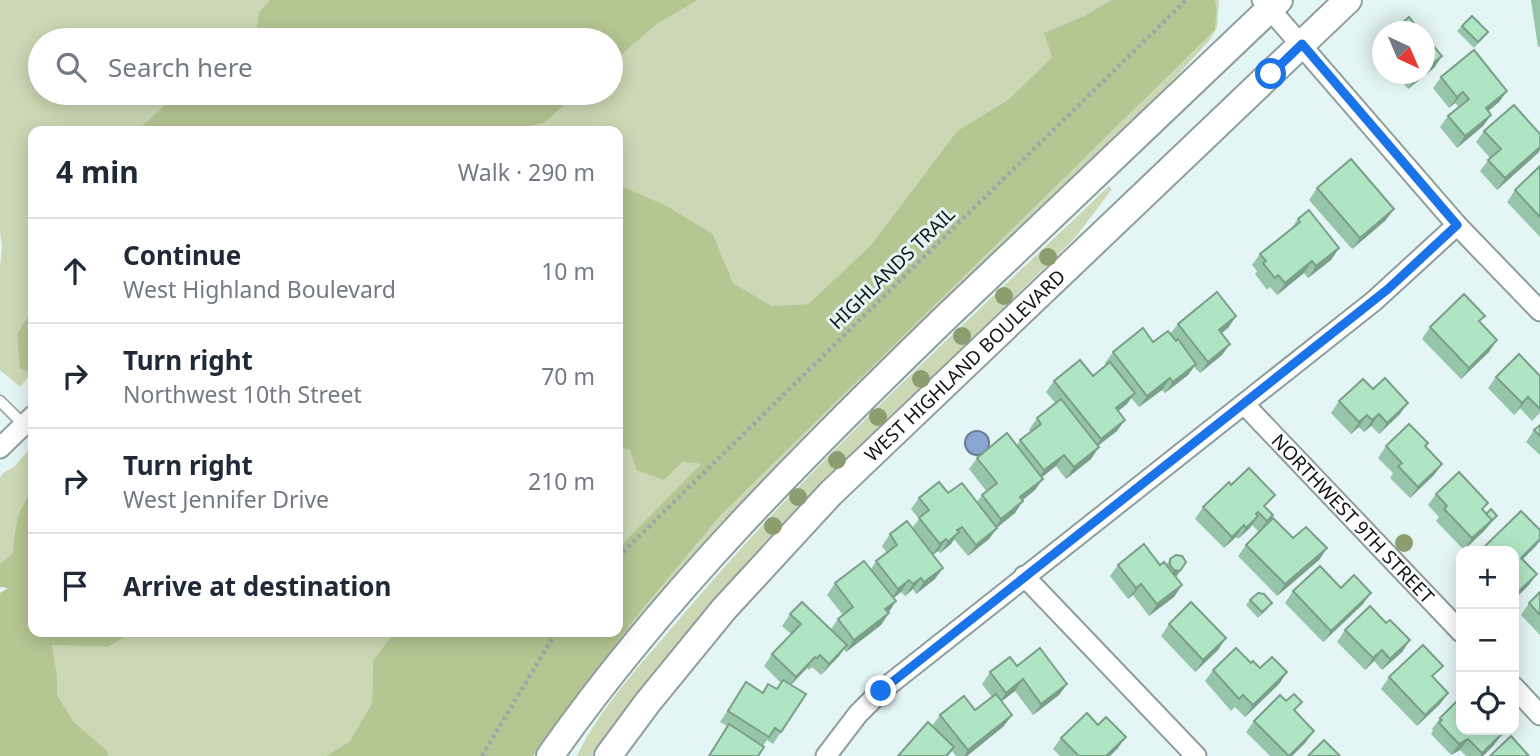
<!DOCTYPE html>
<html lang="en">
<head>
<meta charset="utf-8">
<style>
	:root { --surface:#fff; --page:#f2f2f3; --text:#1f2937; --muted:#747a83; --line:#e0e1e3 }
	body { margin:0; font-family:"Noto Sans",sans-serif; background:var(--page); color:var(--text) }
	.controls { position:absolute; right:21px; bottom:21px; display:grid; overflow:hidden; border-radius:14px; box-shadow:0 4px 18px #0003 }
	.controls button { width:63px; height:63px; display:grid; place-items:center; padding:0; border:0; border-bottom:2px solid var(--line); background:var(--surface); color:var(--text); font:35px sans-serif }
	.compass { position:absolute; left:1372px; top:21px; width:63px; height:63px; border-radius:50%; background:var(--surface); box-shadow:0 4px 18px #0003; rotate:136deg }
	.stop { position:absolute; width:21px; height:21px; margin:-16px; border:5px solid #1a73e8; border-radius:50%; background:#fff }
	.stop.end { background:#1a73e8; border-color:#fff; box-shadow:0 2px 7px #0008 }
	.list { margin:0; padding:0; list-style:none }
	h2 { display:flex; justify-content:space-between; align-items:center; height:91px; margin:0; padding:0 28px; font-size:30px }
	h2 small { font-size:23px; font-weight:400; color:var(--muted) }
	.list li { display:grid; grid-template-columns:46px 1fr auto; gap:21px; align-items:center; box-sizing:border-box; height:105px; padding:0 28px; border-top:2px solid var(--line) }
	.list b { display:block; font-size:26px; white-space:nowrap }
	.list p { margin:0; font-size:23px; white-space:nowrap; color:var(--muted) }
	.list em { font-size:23px; font-style:normal; color:var(--muted) }
	.icon { flex:none; width:38px; height:38px; fill:none; stroke:currentColor; stroke-width:2; stroke-linecap:round; stroke-linejoin:round }
	.map { position:relative; flex:none; width:1540px; height:756px; overflow:hidden }
	.search { position:absolute; background:var(--surface); box-shadow:0 4px 18px #0003; left:28px; top:28px; width:595px; height:77px; display:flex; align-items:center; gap:18px; box-sizing:border-box; padding:0 24px; border-radius:38px; color:var(--muted); font-size:26px }
	.panel { position:absolute; background:var(--surface); box-shadow:0 4px 18px #0003; left:28px; top:126px; width:595px; height:511px; border-radius:14px }
	.map>svg:first-child { display:block }
	.green { fill:#ccd8b5 }
	.forest { fill:#b5c693 }
	.water { fill:#8ca6d3; stroke:#677b9a; stroke-width:2 }
	.lines { fill:none; stroke-linecap:round; stroke-linejoin:round }
	.lane-casing { stroke:#8d9e9d; stroke-width:13 }
	.street-casing { stroke:#8d9e9d; stroke-width:23 }
	.secondary-casing { stroke:#8d9e9d; stroke-width:30 }
	.path { stroke:#9ba9a8; stroke-width:4.5; stroke-dasharray:3.5 3.5; stroke-linecap:butt }
	.lane { stroke:#fff; stroke-width:10 }
	.street { stroke:#fff; stroke-width:19 }
	.secondary { stroke:#fff; stroke-width:26 }
	.tree { fill:#8c9e70 }
	.wall { fill:#97c5a9 }
	.shaded-wall { fill:#7ba089 }
	.building { fill:#b0e5c4; stroke:#7ba089; stroke-width:2 }
	.route { stroke:#1a73e8; stroke-width:9 }
	.labels { text-anchor:middle; stroke-width:6; stroke-linejoin:round; paint-order:stroke }
	.street-label { font-size:19px; fill:#101615; stroke:#e3f5f4 }
</style>
</head>
<body>
<div class="map">
<svg width="1540" height="756" viewBox="0 0 1540 756">
	<rect width="100%" height="100%" fill="#e3f5f4"/>
	<g class="green">
		<path d="M0,0h270l-11,12 -3,22 -10,6h-206v53h139l-43,38h-103v177l-16,27 15,37 -12,15 -20,-17v-102l2,-22 -2,-15z"/>
		<path d="M698,0h413l-27,16 -39,17 7,24 -43,42 -52,32 -86,114 -63,59 -36,2 -39,-23 -20,-49 -46,-28 -49,-22v-53h-112l38,-8 34,-30h33v-29l46,-40z"/>
		<path d="M1215,0h4l-2,28 -8,13 -59,64 -101,96 -5,3 -6,8 -228,218 -55,58 -128,147 -94,121 103,-139 84,-101 495,-486 2,-19z"/>
		<path d="M1109,186l3,3 -37,49 -254,247 -81,87 -91,107 -57,77h-15c25,-52 68,-96 105,-140 130,-155 281,-290 427,-430z"/>
		<path d="M33,445v40l-16,33 -5,36 -12,10v-86l3,-5 12,-7z"/>
		<path d="M618,446l64,16 19,2 -83,84z"/>
		<path d="M134,632h261l-22,28 -1,43 -22,38 -24,15h-217l-3,-5 -32,-29 -17,-27v-21l-5,-29 56,2z"/>
	</g>
	<g class="forest">
		<path d="M270,0h428l-41,24 -46,40v-24h-365l10,-6 3,-22z"/>
		<path d="M1111,0h104l2,10 -2,20 -495,486 -84,101 -103,139h-207l24,-15 22,-38 1,-43 22,-28h223v-84l83,-84 -19,-2 -18,18 -27,-10 -7,-20 -12,-4v-262l49,22 46,28 20,49 39,23 36,-2 63,-59 86,-114 52,-32 43,-42 -8,-24 40,-17z"/>
		<path d="M179,93h399l-34,30 -38,8h-370z"/>
		<path d="M33,308v65l-13,-5 -3,-34z"/>
		<path d="M33,485v147h101l-26,15 -56,-2 5,29v21l17,27 33,29 2,5h-109v-163l8,-5 -8,-1v-23l12,-10 5,-36z"/>
	</g>
	<circle class="water" cx="977" cy="443" r="12"/>
	<g class="lines">
		<g class="lane-casing">
			<path id="lane" d="M0,401l24,24"/>
		</g>
		<g class="street-casing">
			<g id="street">
				<path d="M1262,0l195,225 83,86"/>
				<path id="s1" d="M1244,404l217,228"/>
				<path d="M0,448l33,-32"/>
				<path d="M1024,576l172,180"/>
				<path d="M1514,687l26,28"/>
				<path d="M826,756l32,-42 23,-23 493,-390 83,-76"/>
			</g>
		</g>
		<g class="secondary-casing">
			<g id="secondary">
				<path d="M550,756c113,-161 252,-299 392,-435 112,-107 224,-214 337,-321"/>
				<path id="s2" d="M608,756l40,-54 76,-93 106,-115 518,-494"/>
			</g>
		</g>
		<g class="path">
			<path d="M618,557l568,-557"/>
			<path d="M482,756l74,-124"/>
		</g>
		<use href="#lane" class="lane"/>
		<use href="#street" class="street"/>
		<use href="#secondary" class="secondary"/>
	</g>
	<g class="tree">
		<circle cx="1048" cy="257" r="9"/>
		<circle cx="1004" cy="296" r="9"/>
		<circle cx="962" cy="336" r="9"/>
		<circle cx="921" cy="379" r="9"/>
		<circle cx="878" cy="417" r="9"/>
		<circle cx="837" cy="460" r="9"/>
		<circle cx="798" cy="497" r="9"/>
		<circle cx="773" cy="526" r="9"/>
		<circle cx="1404" cy="543" r="9"/>
	</g>
	<g class="wall">
		<path d="M1531,0h9v47h-2z"/>
		<path d="M1462,26l22,11 -10,11 -17,-17z"/>
		<path d="M1382,41v16l-6,-7z"/>
		<path d="M1434,68l-26,21 -12,-15h28z"/>
		<path d="M1441,77l66,14 -8,11 -11,9 3,4 -8,11 -26,22 -17,-21 8,-11 11,-9 -4,-4 -6,5 -16,-20z"/>
		<path d="M1484,131l56,3v16l-2,3 -41,37 -17,-19 10,-13 -14,-16z"/>
		<path d="M1540,166v71l-33,-35 8,-12z"/>
		<path d="M1317,188l69,32 -34,29 -43,-49z"/>
		<path d="M1298,219l41,29 -8,12 -23,18 -4,-5 -27,22 -7,-8 -3,3 -12,-16 2,-3 -5,-6 8,-11 30,-24z"/>
		<path d="M1236,316l-8,12 -6,5v22l-22,18 -6,-6 -6,8 -23,18 -3,-3 -23,17 -8,-9 -4,6 -9,7 -1,20 -19,15 1,1 -8,12 -25,20 -10,-13 -14,11 -7,13 -13,10 -7,13 -18,14 -8,12 -21,17 -14,-17 -3,5 -11,9 -2,-2 -5,4 2,24 -19,15 -3,-5 -8,7 -4,-4 -8,6 3,3 -15,24 -35,27 -2,-3 -5,7 -18,19 -9,-8 -3,3 -2,-2 -16,17 15,9 -33,50 -6,-4 -4,6 -43,-24 26,-40 16,11 15,-4 4,-6 -17,-17 8,-12 19,-20 -9,-8 8,-12 41,15 7,-10 5,-4 -16,-20 8,-12 36,-14 5,-8 11,-8 -5,-7 8,-12 22,-6 7,-9 -8,-10 8,-11 29,-5 29,9 5,-7 5,-3 -18,-23 8,-11 40,-13 3,-5 11,-8 -2,-2 8,-12 19,-14 -10,-12 8,-11 39,-5 13,-11 -1,-2 8,-11 40,-10 17,-8 8,-10z"/>
		<path d="M1480,323l9,29 -28,27 -39,-40 8,-12z"/>
		<path d="M1540,376v37l-8,8 -12,-13 -6,7 -26,-27 8,-11z"/>
		<path d="M1373,389l27,25 -21,20 -8,-8 -7,6 -5,-5 -8,7 -20,-21 8,-12z"/>
		<path d="M1540,425v30l-14,-13 8,-12z"/>
		<path d="M1428,443l-2,4 16,17 -8,11 -24,23 -20,-20 3,-5 -15,-15 8,-12z"/>
		<path d="M1231,485l35,23 7,7 -8,11 -6,6 -7,-7 -14,14 -2,-2 -12,11 -29,-29 8,-12z"/>
		<path d="M1436,494l47,16 3,4 11,2 -13,15 -20,19 -28,-29 3,-4 -11,-12z"/>
		<path d="M1293,538l34,10 -8,12 -42,36 -39,-40 8,-11z"/>
		<path d="M1176,555v22l6,8 -8,12 -25,19 -16,-21 -5,4 -18,-23 8,-11h48l4,-6z"/>
		<path d="M1341,588l22,16 -40,38 -38,-39 8,-12z"/>
		<path d="M1540,592v43l-19,-20 8,-12z"/>
		<path d="M1250,600l18,9 -10,9 -12,-13z"/>
		<path d="M1386,623l24,17 -8,12 -20,18 -8,-9 -9,9 -28,-28 8,-12z"/>
		<path d="M1169,624l49,26 -23,22 -34,-36z"/>
		<path d="M1251,663l9,5 27,4 -8,12 -34,33 -10,-10 -4,4 -26,-30 8,-11z"/>
		<path d="M1017,666l50,18 -8,11 -26,20 -18,-24 -13,10 2,25 -37,30h-11l-4,-5 -4,5h-50l34,-30 8,-11 35,-5 17,-13 -10,-13 8,-12z"/>
		<path d="M1389,677l44,1 15,15 -8,11 -23,22 -36,-37z"/>
		<path d="M1295,711l11,31 -14,14h-22l-24,-24 8,-11z"/>
		<path d="M1440,718l21,12 41,4 -9,12 -10,10h-17l-6,-6 -9,5 -20,-21 2,-3 -1,-2z"/>
		<path d="M1098,725l20,23 -8,8h-50l-7,-7 8,-11z"/>
	</g>
	<g class="shaded-wall">
		<path d="M1442,56l-8,12 -26,21 8,-12 5,-3h3v-4z"/>
		<path d="M1507,91l-8,11 -21,18 8,-12z"/>
		<path d="M1463,92l-8,11 -6,5 8,-11z"/>
		<path d="M1491,115l-8,11 -26,22 8,-12z"/>
		<path d="M1540,147v3l-2,3 -41,37 8,-12z"/>
		<path d="M1394,209l-8,11 -34,29 8,-11z"/>
		<path d="M1339,248l-8,12 -23,18 8,-12z"/>
		<path d="M1312,261l-8,12 -27,22 8,-12z"/>
		<path d="M1236,316l-8,12 -17,13 8,-11z"/>
		<path d="M1497,340l-8,12 -28,27 8,-11z"/>
		<path d="M1230,344l-8,11 -22,18 8,-11z"/>
		<path d="M1196,364l-8,11 -23,18 8,-11z"/>
		<path d="M1170,378l-8,12 -23,17 8,-11z"/>
		<path d="M1135,393l-8,11 -19,15 8,-11z"/>
		<path d="M1528,397l-8,11 -6,7 8,-12z"/>
		<path d="M1408,403l-8,11 -21,20 8,-11z"/>
		<path d="M1379,414l-8,12 -7,6 8,-12z"/>
		<path d="M1367,415l-8,12 -8,7 8,-12z"/>
		<path d="M1125,420l-8,11 -25,19 9,-11z"/>
		<path d="M1099,447l-8,12 -25,20 8,-12z"/>
		<path d="M1064,455l-8,11 -20,16 8,-12z"/>
		<path d="M1442,464l-8,11 -24,23 8,-11z"/>
		<path d="M1043,479l-8,11 -23,19 8,-12z"/>
		<path d="M1023,501l-8,12 -22,18 8,-12z"/>
		<path d="M1273,515l-8,11 -6,6 8,-11z"/>
		<path d="M1258,516l-8,12 -12,11 8,-11z"/>
		<path d="M1497,516l-13,15 -20,19 8,-12z"/>
		<path d="M1244,525l-8,12 -12,11 8,-11z"/>
		<path d="M962,527l-11,17 -11,9 17,-23z"/>
		<path d="M997,528l-8,11 -21,17 8,-11z"/>
		<path d="M946,539l-8,12 -6,4 8,-11z"/>
		<path d="M1540,539v2l-4,5 -22,22 7,-10z"/>
		<path d="M1327,548l-8,12 -42,36 8,-12z"/>
		<path d="M943,568l-8,11 -19,15 8,-12z"/>
		<path d="M1174,570l6,1 -4,6 -6,-1z"/>
		<path d="M1537,574l-8,11 -15,15v-3l3,-4z"/>
		<path d="M921,578l-8,11 -8,7 8,-12z"/>
		<path d="M909,580l-8,12 -11,9 8,-12z"/>
		<path d="M1141,584l-8,11 -5,4 8,-11z"/>
		<path d="M1182,585l-8,12 -25,19 8,-12z"/>
		<path d="M1371,593l-8,11 -40,38 8,-11z"/>
		<path d="M896,601l-8,12 -3,-4z"/>
		<path d="M889,613l-8,12 -35,27 8,-12z"/>
		<path d="M1226,638l-8,12 -23,22 8,-12z"/>
		<path d="M1410,640l-8,12 -20,18 8,-11z"/>
		<path d="M847,645l-8,11 -18,19 8,-11z"/>
		<path d="M1382,650l-8,11 -9,9 8,-12z"/>
		<path d="M815,657l-8,11 -20,21 9,-12z"/>
		<path d="M1287,672l-8,12 -34,33 8,-12z"/>
		<path d="M1023,679l-8,12 -17,13 8,-11z"/>
		<path d="M1067,684l-8,11 -26,20 8,-11z"/>
		<path d="M1448,693l-8,11 -23,22 8,-11z"/>
		<path d="M1012,715l-8,11 -37,30h-3l4,-6z"/>
		<path d="M1314,731l-8,11 -14,14h-3z"/>
		<path d="M1502,734l-9,12 -10,10h-3z"/>
		<path d="M1126,737l-8,11 -8,8h-4z"/>
		<path d="M1468,739l-8,11 -9,5 8,-11z"/>
	</g>
	<g class="building">
		<path d="M1472,16l16,16 -10,10 -16,-16z"/>
		<path d="M1409,17l12,15h-29z"/>
		<path d="M1424,35l18,21 -18,14z"/>
		<path d="M1474,50l33,41 -21,17 5,7 -26,21 -17,-20 21,-17 -6,-7 -6,5 -16,-20z"/>
		<path d="M1514,105l26,29v13l-35,31 -17,-18 13,-11 -17,-18z"/>
		<path d="M1351,159l43,50 -34,29 -43,-50z"/>
		<path d="M1540,166v51l-25,-27z"/>
		<path d="M1309,210l30,38 -23,18 -4,-5 -27,22 -7,-8 -3,3 -12,-15 3,-2 -6,-7 40,-32 -2,-3z"/>
		<path d="M1217,292l19,24 -17,14 11,14 -22,18 -30,-38z"/>
		<path d="M1464,294l21,22 -6,5 18,19 -28,28 -39,-41z"/>
		<path d="M1143,328l10,14 15,-11 8,10 2,-2 18,25 -23,18 -3,-4 -23,18 -34,-44z"/>
		<path d="M1519,354l21,22v33l-12,-12 -6,6 -26,-26z"/>
		<path d="M1080,360l13,16 17,-14 25,31 -19,15 9,12 -24,19 -47,-58z"/>
		<path d="M1385,378l23,25 -21,20 -8,-9 -7,6 -5,-5 -8,7 -20,-21 24,-22 10,10z"/>
		<path d="M1061,399l38,48 -25,20 -10,-12 -20,15 -24,-30 21,-16 -4,-6z"/>
		<path d="M1409,424l19,19 -3,3 17,18 -24,23 -20,-21 4,-3 -16,-17z"/>
		<path d="M1540,425v11l-6,-6z"/>
		<path d="M1007,433l36,46 -23,18 3,4 -22,18 -19,-24 15,-12 -20,-25z"/>
		<path d="M1249,468l26,27 -11,11 9,9 -6,6 -9,-9 -2,2 2,2 -12,12 -2,-3 -12,12 -29,-30 26,-25 2,3z"/>
		<path d="M1459,472l29,31 -6,6 10,11 -20,18 -28,-29 3,-3 -11,-12z"/>
		<path d="M939,482l9,11 14,-10 35,45 -21,17 -14,-18 -5,3 2,2 -11,10 -2,-3 -6,5 -21,-26 10,-8 -10,-12z"/>
		<path d="M1491,509l6,7 -7,6 2,-2 -6,-6z"/>
		<path d="M1521,511l19,19v9l-19,19 16,16 -20,19 -3,-3v-39h-34z"/>
		<path d="M1273,518l20,20 13,-11 21,21 -42,36 -39,-39z"/>
		<path d="M907,521l36,47 -19,14 -3,-4 -8,6 -4,-4 -11,9 -22,-28 21,-16 -7,-11z"/>
		<path d="M1144,544l16,21 4,-3 18,23 -25,19 -16,-20 -5,4 -18,-23z"/>
		<path d="M1176,555l6,1 4,6 -6,9 -6,-1 -4,-5v-6z"/>
		<path d="M864,561l32,40 -11,8 4,4 -35,27 -16,-21 15,-12 -18,-24z"/>
		<path d="M1320,566l21,22 13,-13 17,18 -40,38 -38,-40z"/>
		<path d="M1540,592v23l-11,-12z"/>
		<path d="M1258,593l6,1 8,9 -10,9 -12,-12z"/>
		<path d="M802,602l45,43 -18,19 -9,-9 -3,3 -2,-1 -19,20 -24,-23 29,-30 -11,-10z"/>
		<path d="M1191,602l35,36 -23,22 -34,-36z"/>
		<path d="M1370,606l16,17 4,-3 20,20 -20,19 -8,-9 -9,8 -28,-28z"/>
		<path d="M1423,645l20,21 -11,10 16,17 -23,22 -36,-38z"/>
		<path d="M1040,648l27,36 -26,20 -18,-25 -17,14 -16,-21 20,-15 7,9z"/>
		<path d="M1236,648l15,15 2,-2 7,7 12,-11 15,15 -34,33 -10,-10 -4,4 -26,-29z"/>
		<path d="M783,680l23,14 -25,38 -6,-4 -6,9 -41,-26 18,-29 17,11 5,-9 9,5z"/>
		<path d="M996,694l16,21 -44,35 -28,-35 24,-19 11,14z"/>
		<path d="M1294,694l8,8 -8,8 20,21 -25,25 -35,-35 26,-26 6,6z"/>
		<path d="M1461,697v33h36l5,4 -20,19 -14,-14 -9,5 -20,-21 3,-3 -2,-2z"/>
		<path d="M1087,713l11,12 8,-8 20,20 -20,19h-27l-18,-18z"/>
		<path d="M928,722l26,25 -8,9h-48z"/>
		<path d="M729,724l35,23 -6,9h-49z"/>
		<path d="M1511,736l18,20h-39z"/>
		<path d="M1324,740l16,16h-32z"/>
	</g>
	<g class="lines">
		<path class="route" d="M881,691l507,-402 69,-64 -155,-181 -31,30"/>
	</g>
	<g class="labels">
		<g class="street-label">
			<text transform="translate(892 268) rotate(-44)" y="7">HIGHLANDS TRAIL</text>
			<text dy="7" stroke="none"><textPath href="#s2" startOffset="530">WEST HIGHLAND BOULEVARD</textPath></text>
			<text dy="7" stroke="none"><textPath href="#s1" startOffset="158">NORTHWEST 9TH STREET</textPath></text>
		</g>
	</g>
</svg>
<div class="controls">
<button>+</button>
<button>−</button>
<button><svg class="icon" aria-label="locate" viewBox="0 0 24 24"><circle cx="12" cy="12" r="6"/><path d="M12 2v4M12 18v4M2 12h4M18 12h4"/></svg></button>
</div>
<svg class="compass" viewBox="-18 -18 36 36"><path d="M0-13l5 13h-10z" fill="#e53935"/><path d="M0 13l5-13h-10z" fill="#747a83"/></svg>
<div class="stop" style="left:1271px;top:74px"></div>
<div class="stop end" style="left:881px;top:691px"></div>
<div class="search"><svg class="icon" aria-label="search" viewBox="0 0 24 24"><circle cx="10" cy="10" r="6"/><path d="M15 15l6 6"/></svg>Search here</div>
<section class="panel">
<h2>4 min<small>Walk · 290 m</small></h2>
<ul class="list">
<li><svg class="icon" aria-label="ahead" viewBox="0 0 24 24"><path d="M12 20V5M6 11l6-6 6 6"/></svg><div><b>Continue</b><p>West Highland Boulevard</p></div><em>10 m</em></li>
<li><svg class="icon" aria-label="right" viewBox="0 0 24 24"><path d="M7 20v-9h11M14 6l5 5-5 5"/></svg><div><b>Turn right</b><p>Northwest 10th Street</p></div><em>70 m</em></li>
<li><svg class="icon" aria-label="right" viewBox="0 0 24 24"><path d="M7 20v-9h11M14 6l5 5-5 5"/></svg><div><b>Turn right</b><p>West Jennifer Drive</p></div><em>210 m</em></li>
<li><svg class="icon" aria-label="arrive" viewBox="0 0 24 24"><path d="M6 21V4h12l-3 4 3 4H6"/></svg><div><b>Arrive at destination</b></div></li>
</ul>
</section>
</div>
</body>
</html>
